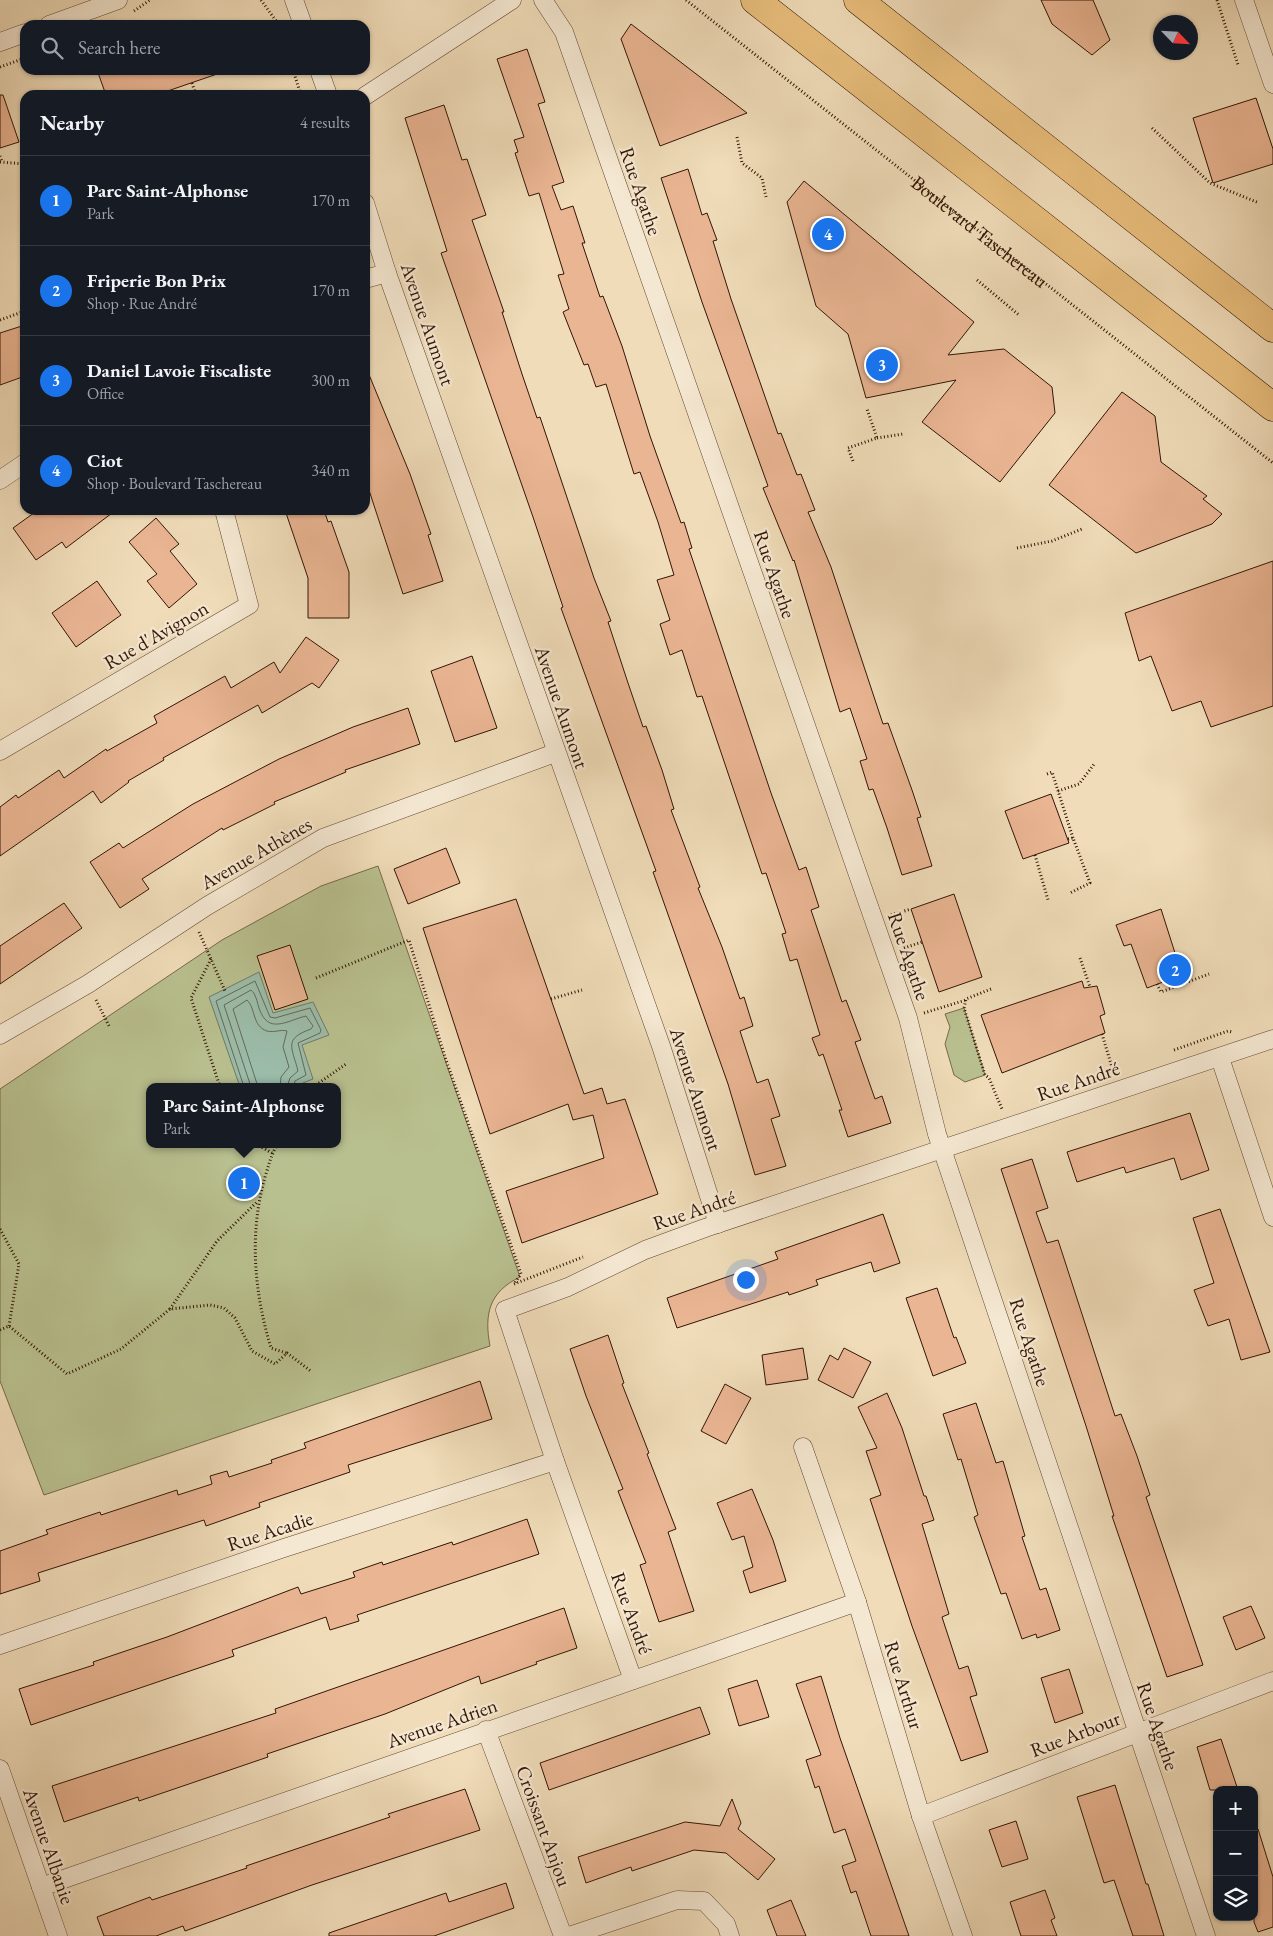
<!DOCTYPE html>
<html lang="en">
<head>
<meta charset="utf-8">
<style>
	:root { --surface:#171b24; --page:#20242c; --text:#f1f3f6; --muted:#9ea1a6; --line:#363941; --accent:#1a73e8 }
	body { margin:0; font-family:"EB Garamond",serif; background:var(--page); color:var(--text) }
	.controls { position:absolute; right:15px; bottom:15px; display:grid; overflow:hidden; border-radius:10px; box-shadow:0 1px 4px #0004 }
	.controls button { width:45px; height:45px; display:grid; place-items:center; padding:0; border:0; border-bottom:1px solid var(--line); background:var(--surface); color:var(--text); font:25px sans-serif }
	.compass { position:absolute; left:1153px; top:15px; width:45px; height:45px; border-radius:50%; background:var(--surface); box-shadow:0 1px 4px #0004; rotate:115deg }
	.you { position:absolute; left:745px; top:1279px; width:18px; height:18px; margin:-12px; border:4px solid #fff; border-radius:50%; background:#1a73e8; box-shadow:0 0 0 8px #1a73e833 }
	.badge { display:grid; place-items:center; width:32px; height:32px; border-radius:50%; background:var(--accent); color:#fff; font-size:16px; font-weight:700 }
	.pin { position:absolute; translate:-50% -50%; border:2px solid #fff; box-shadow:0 1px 5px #0006 }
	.popup { position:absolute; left:146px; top:1083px; width:195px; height:65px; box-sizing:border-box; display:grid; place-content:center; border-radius:10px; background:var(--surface); filter:drop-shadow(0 1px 4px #0005); font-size:16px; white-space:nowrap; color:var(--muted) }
	.popup b { font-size:19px; color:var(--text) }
	.popup::after { content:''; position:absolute; left:50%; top:100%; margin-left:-10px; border:10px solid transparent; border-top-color:var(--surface) }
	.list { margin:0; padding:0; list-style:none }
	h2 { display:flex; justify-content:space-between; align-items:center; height:65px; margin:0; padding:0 20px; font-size:21px }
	h2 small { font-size:16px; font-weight:400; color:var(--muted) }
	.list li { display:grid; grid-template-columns:32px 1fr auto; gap:15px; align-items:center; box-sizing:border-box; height:90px; padding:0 20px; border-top:1px solid var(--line) }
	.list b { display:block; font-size:19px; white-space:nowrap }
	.list p { margin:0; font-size:16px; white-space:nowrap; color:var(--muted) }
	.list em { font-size:16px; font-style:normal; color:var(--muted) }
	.icon { flex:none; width:28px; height:28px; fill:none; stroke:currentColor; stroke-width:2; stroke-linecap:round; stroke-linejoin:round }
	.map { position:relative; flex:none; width:1273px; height:1936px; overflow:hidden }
	.search { position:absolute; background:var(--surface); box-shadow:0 1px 4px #0004; left:20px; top:20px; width:350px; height:55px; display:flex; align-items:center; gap:12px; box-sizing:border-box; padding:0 18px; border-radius:15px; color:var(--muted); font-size:19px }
	.panel { position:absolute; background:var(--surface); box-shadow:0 1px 4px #0004; left:20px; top:90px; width:350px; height:425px; border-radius:15px }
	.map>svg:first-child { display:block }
	.green { fill:#b9c08f; stroke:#766a4a; fill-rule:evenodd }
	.water { fill:#9bbca9; stroke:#717967 }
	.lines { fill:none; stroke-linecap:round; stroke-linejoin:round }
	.shore { stroke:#676857; stroke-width:1 }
	.building { fill:#eab593; stroke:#331505 }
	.minor-casing { stroke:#624732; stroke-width:19 }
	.primary-casing { stroke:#331505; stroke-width:29 }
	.path { stroke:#331505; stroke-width:3; stroke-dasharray:1 2.5; stroke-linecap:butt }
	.minor { stroke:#f5e8d2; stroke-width:18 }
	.primary { stroke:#e8be7c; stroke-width:28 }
	.labels { text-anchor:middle; stroke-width:4.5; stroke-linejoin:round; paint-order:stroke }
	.street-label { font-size:20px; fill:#331505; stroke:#f5e8d2 }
</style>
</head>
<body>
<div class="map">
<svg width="1273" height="1936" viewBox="0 0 1273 1936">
	<rect width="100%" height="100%" fill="#f0dcb9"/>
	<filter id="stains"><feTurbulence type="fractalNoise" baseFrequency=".004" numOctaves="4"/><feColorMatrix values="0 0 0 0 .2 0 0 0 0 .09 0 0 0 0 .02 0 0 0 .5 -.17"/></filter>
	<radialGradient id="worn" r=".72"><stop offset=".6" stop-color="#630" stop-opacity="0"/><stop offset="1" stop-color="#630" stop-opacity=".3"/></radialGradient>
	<g class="green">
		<path d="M378,866l142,411c-31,15 -36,37 -30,69l-446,149 -44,-114v-292l222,-149 99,-54zM150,1087h188v57h-188z"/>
		<path d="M964,1008l21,67 -20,7 -11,-7 -9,-31 5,-17 -5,-13z"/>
	</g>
	<path class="water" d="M259,972l14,41 40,-11 16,33 -27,10 11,34 -20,8h-53l-31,-90z"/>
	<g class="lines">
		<g class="shore">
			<path d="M244,1087l-28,-86 39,-20 15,36 5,1 35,-10 11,22 -1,3 -22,10 8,32 -11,6 -2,6"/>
			<path d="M251,1087l-27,-82 27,-15c5,4 6,12 8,18 9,27 27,13 47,8l7,10 -2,3c-28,10 -19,18 -13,42l-8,7 -3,9"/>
			<path d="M258,1087l-25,-78 14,-9c9,9 5,26 20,31 7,2 14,-2 20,0l-4,16 6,20 -8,10 -1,10"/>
		</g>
	</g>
	<g class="building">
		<path d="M1041,0h52l17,40 -18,15 -40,-31z"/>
		<path d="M631,24l116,89 -87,33 -39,-107z"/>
		<path d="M527,49l18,53 -7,2 26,78 -12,4 9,24 12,-4 12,37h-3l18,54 3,-1 19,50 28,90 31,87 3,-1 8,26 -3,1 82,244 28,77 7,-3 13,40 -8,3 31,92 4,-2 15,40 -6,2 20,57 7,-3 9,27 -43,14 -9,-27h3l-19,-56 -4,2 -7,-18 8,-3 -23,-76 -7,2 -8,-27 4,-1 -20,-60 -4,1 -60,-178 -5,1 -15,-47 -12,5 -10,-31 10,-4 -13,-40 17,-5 -16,-53 -18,-50 -6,2 -28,-90 -10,3 -8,-23 -4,1 -21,-53 6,-3 -11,-34 6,-1 -25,-81 -10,3 -14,-43 3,-1 -4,-12 10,-3 -27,-78z"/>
		<path d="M97,70h123v3l-64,22h-50z"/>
		<path d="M0,95h3l16,47 -19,6z"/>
		<path d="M1256,98l17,51v15l-60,19 -20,-65z"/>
		<path d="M444,105l18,55 5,-1 19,56 -14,5 32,92h-2l20,62 15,44 3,-1 54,161 17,43 -3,1 20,61 15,44 3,-1 16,44 12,39 -3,1 29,77 -2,1 24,59 18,52 4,-2 9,29 -13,5 17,52 11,-4 12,37 -9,3 15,47 -31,9 -27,-91 -75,-212 3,-1 -95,-263 2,-1 -30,-90 -92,-264 6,-2 -42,-133z"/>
		<path d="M688,169l14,46 5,-2 10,27 -4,1 18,58 47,135 3,-1 16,42 4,-1 14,36 -7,2 23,55 52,157 5,-1 24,67 9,27 -4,1 15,48 -30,9 -15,-47 -14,-39 -4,1 -9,-29 7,-2 -17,-51 -10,4 -46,-152 -1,1 -30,-73 5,-2 -66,-184 -41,-124z"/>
		<path d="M804,181l170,141 -26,33 56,-6 48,38 3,26 -55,69 -78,-60 34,-42 -90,18 -18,-64 -32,-28 -29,-104z"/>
		<path d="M25,325v51l-25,9v-52z"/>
		<path d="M365,365l45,109 21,60 -3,1 15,46 -40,13 -38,-116z"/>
		<path d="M1122,392l33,24 6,46 46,34 -4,3 19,15 -10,10 -76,29 -87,-68z"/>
		<path d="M38,510h78l-50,38 -4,-6 -26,18 -23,-32z"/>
		<path d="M285,510h39l4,12 3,-1 18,51v46h-41v-40z"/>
		<path d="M156,518l23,26 -9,7 27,33 -28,24 -22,-27 10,-7 -28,-32z"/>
		<path d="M1273,561v145l-62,21 -10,-26 -29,10 -21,-55 -12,5 -14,-48z"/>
		<path d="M97,581l24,34 -45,32 -24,-34z"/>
		<path d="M306,637l33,23 -20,28 -7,-5 -50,30 -4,-8 -95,53 1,2 -36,21 1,1 -28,21 -8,-12 -93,65v-49l16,-12 2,3 41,-28 5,8 42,-29 1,2 50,-28 -3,-7 71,-40 6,12 43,-26 6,11z"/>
		<path d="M472,656l25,72 -42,14 -24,-71z"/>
		<path d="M408,708l12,36 -75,26 1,2 -72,30 1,2 -52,26 -1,-2 -80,51 7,10 -29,19 -30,-46 29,-19 4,5 70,-44 86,-45 74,-32z"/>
		<path d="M1051,794l18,49 -46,16 -18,-48z"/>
		<path d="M446,848l14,35 -52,21 -14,-35z"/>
		<path d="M954,894l28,83 -43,15 -28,-83z"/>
		<path d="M516,899l68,195 18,-6 5,16 18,-5 33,95 -136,49 -16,-52 98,-33 -11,-43 -20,5 -5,-16 -78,30 -67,-206z"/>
		<path d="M64,903l18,25 -82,56v-38z"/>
		<path d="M1161,909l21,66 -35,13 -16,-44 -7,2 -8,-21z"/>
		<path d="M290,945l18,54 -33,11 -18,-54z"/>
		<path d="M1082,981l2,7 13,-2 8,28 -5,2 5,17 -103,40 -21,-58z"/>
		<path d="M1190,1113l19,57 -28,10 -7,-22 -48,15 -2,-6 -47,15 -10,-30z"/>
		<path d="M1032,1159l16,49 -12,4 11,31 11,-3 57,176 6,-2 16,42 13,39 -4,2 57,168 -36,12 -55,-161h2l-28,-90 -85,-257z"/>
		<path d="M1220,1209l50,143 -29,8 -12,-41 -21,7 -14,-36 20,-7 -21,-65z"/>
		<path d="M883,1214l17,49 -26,9 -3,-10 -55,18 2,5 -29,10 -1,-3 -111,36 -10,-30 111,-39 -3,-7z"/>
		<path d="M937,1288l17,50 2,-1 10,26 -33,13 -27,-78z"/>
		<path d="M608,1335l16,48 -2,1 27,69 -2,1 29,75 -8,3 26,79 -35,11 -19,-57 6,-2 -28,-72 5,-2 -37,-93 -16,-47z"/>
		<path d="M803,1348l5,31 -42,6 -4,-30z"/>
		<path d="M844,1348l27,14 -18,36 -35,-18 12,-25 8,5z"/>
		<path d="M480,1381l12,38 -144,46 2,7 -91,31 1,4 -54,19 -2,-6 -166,53 2,8 -40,13v-43l48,-17 -2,-4 54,-18 1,3 76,-25 1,5 34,-11 -2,-8 17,-5 2,6 43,-14 -1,-3 35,-12 -2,-5z"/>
		<path d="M725,1384l26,14 -25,46 -25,-13z"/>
		<path d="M887,1393l15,35 22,68h2l8,24 -12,4 27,90 -7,3 17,52 9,-3 9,29 -7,2 18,55 -27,9 -49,-135 -42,-127 11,-4 -15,-44 11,-3 -19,-41z"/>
		<path d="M976,1403l20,60 7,-2 22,75 -3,1 18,53 6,-2 14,42 -23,8 -1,-4 -14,5 -16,-46 -5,1 -27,-77 4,-2 -17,-56 -3,1 -15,-46z"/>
		<path d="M752,1489l21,51 13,41 -36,12 -7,-22 10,-4 -9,-31 -12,4 -15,-37z"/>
		<path d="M527,1519l12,35 -182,61 2,6 -29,9 -4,-13 -94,33 2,6 -203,69 -12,-36 75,-24 -1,-3 74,-25 131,-50 3,7 54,-17 -2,-5 29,-10 1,3 69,-23 1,3z"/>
		<path d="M1251,1606l14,32 -29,12 -13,-33z"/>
		<path d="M564,1608l13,40 -41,14 1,2 -56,20 -2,-8 -94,38 -118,40 1,3 -129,44 -1,-4 -74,25 -12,-36 224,-73 -1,-4z"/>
		<path d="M1069,1669l14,44 -28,10 -14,-45z"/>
		<path d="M821,1676l19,62 69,198h-38l-15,-45 -5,2 -9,-27 14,-5 -11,-32 -11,4 -15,-47 -4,2 -9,-28 15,-5 -25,-71z"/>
		<path d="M757,1680l12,37 -30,9 -11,-37z"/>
		<path d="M700,1707l10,27 -161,56 -9,-27z"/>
		<path d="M1221,1739l17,51h-28l-13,-43z"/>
		<path d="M1115,1785l31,99h2l16,52h-31l-19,-56 -10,3 -27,-86z"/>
		<path d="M465,1789l15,41 -168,55 -127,46 -2,-5 -27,10h-52l-7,-19 53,-20 2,3 95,-32 -1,-2 144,-49 -2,-3z"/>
		<path d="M732,1799l9,24 -3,6 37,30 -17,21 -32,-27 -32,-3 -62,21 -1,-4 -45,16 -8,-26 107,-35 35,4z"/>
		<path d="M1016,1821l12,38 -26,8 -13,-37z"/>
		<path d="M1258,1829l15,48v50l-15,5 -4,-10v-92z"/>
		<path d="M506,1883l8,25 -80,28h-105v-3l117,-40 3,9z"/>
		<path d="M1045,1890l10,28 -4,2 6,16h-36l-11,-34z"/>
		<path d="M791,1900l15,36h-29l-10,-26z"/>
	</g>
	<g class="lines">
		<g class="minor-casing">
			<g id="minor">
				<path d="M294,0l9,25"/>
				<path d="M543,0l21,32 344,986 29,116 269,802"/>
				<path d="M1244,0l29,84"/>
				<path d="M49,25l69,-25"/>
				<path d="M0,42l25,-9"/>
				<path d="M319,70l9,25"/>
				<path d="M365,96l147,-96"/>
				<path d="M365,203l22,70 274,773 57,178"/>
				<path d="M365,279l22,-6"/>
				<path d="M0,480l25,-17"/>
				<path d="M0,751l249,-146 -25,-95"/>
				<path d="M0,1035l88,-51 119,-78 116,-68 232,-85"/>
				<path d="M1220,1058l53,159"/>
				<path d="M803,1447l54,155 64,214 42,120"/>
				<path d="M0,1645l284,-97 271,-87"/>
				<path d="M633,1680l-78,-219 -50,-151 63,-23 77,-37 60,-22 568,-189"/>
				<path d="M486,1730l77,206"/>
				<path d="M0,1769l58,167"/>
				<path d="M921,1816l352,-135"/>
				<path d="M41,1887l816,-285"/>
				<path d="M569,1936l108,-36 27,1 22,23 4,12"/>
			</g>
		</g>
		<g class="primary-casing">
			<g id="primary">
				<path d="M755,0l518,407"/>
				<path d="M858,0l415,328"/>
			</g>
		</g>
		<g class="path">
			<path d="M261,0l18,25"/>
			<path id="s1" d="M686,0l587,463"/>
			<path d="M1217,0l21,65"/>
			<path d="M134,11l16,-11"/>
			<path d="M0,67l25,-9"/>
			<path d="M293,70l8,25"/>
			<path d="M192,83l4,12"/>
			<path d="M365,118l5,-4"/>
			<path d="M1152,128l58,55 49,20"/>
			<path d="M737,137l5,26 20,15 4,19"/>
			<path d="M0,156l2,5"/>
			<path d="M0,162l25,2"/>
			<path d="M977,280l42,35"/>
			<path d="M0,320l25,-9"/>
			<path d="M877,438l26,-4"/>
			<path d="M853,461l-5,-13 29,-10 -10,-29"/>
			<path d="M1017,548l35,-7 30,-12"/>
			<path d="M1047,774l5,-2 21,66"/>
			<path d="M1058,791l21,-7 16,-21"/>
			<path d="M1068,839l5,-1 17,45 -20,10"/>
			<path d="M1035,855l13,45"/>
			<path d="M891,915l20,-6"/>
			<path d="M199,932l26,59"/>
			<path d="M904,948l18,-6"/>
			<path d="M1080,958l10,29"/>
			<path d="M211,959l-20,39 29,89"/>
			<path d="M316,978l93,-38 36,117 76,217 -7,10"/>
			<path d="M1157,984l4,8 48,-18"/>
			<path d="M991,989l-25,10 -2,9 21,67 4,3 13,31"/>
			<path d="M551,999l31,-9"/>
			<path d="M96,1000l13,26"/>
			<path d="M924,1013l42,-13"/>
			<path d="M1102,1034l12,40"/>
			<path d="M1174,1050l54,-19 4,1"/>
			<path d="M313,1087l33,-23"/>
			<path d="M256,1144l16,9"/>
			<path d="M278,1144c-7,10 -9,21 -13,33 -16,56 -11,115 6,171l15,5"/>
			<path d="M0,1229l19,35 -10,62"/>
			<path d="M514,1284l69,-27"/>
			<path d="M170,1309l47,-68 41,-40"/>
			<path d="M0,1330l9,-4 58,48 54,-25 49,-40 40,-4 14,3 11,10 17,33 23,13 12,-11 25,19"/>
		</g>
		<use href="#minor" class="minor"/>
		<use href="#primary" class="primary"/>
	</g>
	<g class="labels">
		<g class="street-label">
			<text transform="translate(641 191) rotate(71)" y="7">Rue Agathe</text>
			<text dy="7" stroke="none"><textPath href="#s1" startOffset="374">Boulevard Taschereau</textPath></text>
			<text transform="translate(428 324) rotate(71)" y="7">Avenue Aumont</text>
			<text transform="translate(775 574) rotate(71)" y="7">Rue Agathe</text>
			<text transform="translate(156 635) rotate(-30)" y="7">Rue d'Avignon</text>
			<text transform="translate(562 707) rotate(71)" y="7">Avenue Aumont</text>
			<text transform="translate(256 853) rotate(-30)" y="7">Avenue Athènes</text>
			<text transform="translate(909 956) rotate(71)" y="7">Rue Agathe</text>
			<text transform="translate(1078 1081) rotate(-19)" y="7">Rue André</text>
			<text transform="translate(696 1089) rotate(72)" y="7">Avenue Aumont</text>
			<text transform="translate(694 1210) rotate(-19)" y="7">Rue André</text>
			<text transform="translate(1030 1342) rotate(72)" y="7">Rue Agathe</text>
			<text transform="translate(270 1531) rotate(-18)" y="7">Rue Acadie</text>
			<text transform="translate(632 1613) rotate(70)" y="7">Rue André</text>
			<text transform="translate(904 1685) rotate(73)" y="7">Rue Arthur</text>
			<text transform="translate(442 1723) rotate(-19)" y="7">Avenue Adrien</text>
			<text transform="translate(1158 1726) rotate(71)" y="7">Rue Agathe</text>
			<text transform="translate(1075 1734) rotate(-21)" y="7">Rue Arbour</text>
			<text transform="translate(544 1826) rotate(70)" y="7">Croissant Anjou</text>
			<text transform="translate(49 1846) rotate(71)" y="7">Avenue Albanie</text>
		</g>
	</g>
	<rect width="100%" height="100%" filter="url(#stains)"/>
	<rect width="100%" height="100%" fill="url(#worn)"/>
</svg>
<div class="controls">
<button>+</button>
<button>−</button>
<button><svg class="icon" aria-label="layers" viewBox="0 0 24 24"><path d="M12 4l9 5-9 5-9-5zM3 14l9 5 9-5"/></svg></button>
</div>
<svg class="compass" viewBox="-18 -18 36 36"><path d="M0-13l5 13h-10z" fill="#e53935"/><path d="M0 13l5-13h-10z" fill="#9ea1a6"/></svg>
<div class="you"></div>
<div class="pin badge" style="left:244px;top:1183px">1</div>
<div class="popup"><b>Parc Saint-Alphonse</b>Park</div>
<div class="pin badge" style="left:1175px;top:970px">2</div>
<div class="pin badge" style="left:882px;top:365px">3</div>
<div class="pin badge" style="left:828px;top:234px">4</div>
<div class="search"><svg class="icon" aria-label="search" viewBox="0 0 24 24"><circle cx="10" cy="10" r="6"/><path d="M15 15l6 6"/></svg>Search here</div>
<section class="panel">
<h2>Nearby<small>4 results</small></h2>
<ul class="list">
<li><span class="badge">1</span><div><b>Parc Saint-Alphonse</b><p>Park</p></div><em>170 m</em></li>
<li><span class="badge">2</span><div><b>Friperie Bon Prix</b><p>Shop · Rue André</p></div><em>170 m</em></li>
<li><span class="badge">3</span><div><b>Daniel Lavoie Fiscaliste</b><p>Office</p></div><em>300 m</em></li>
<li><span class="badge">4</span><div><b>Ciot</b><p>Shop · Boulevard Taschereau</p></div><em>340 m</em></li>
</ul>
</section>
</div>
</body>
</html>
